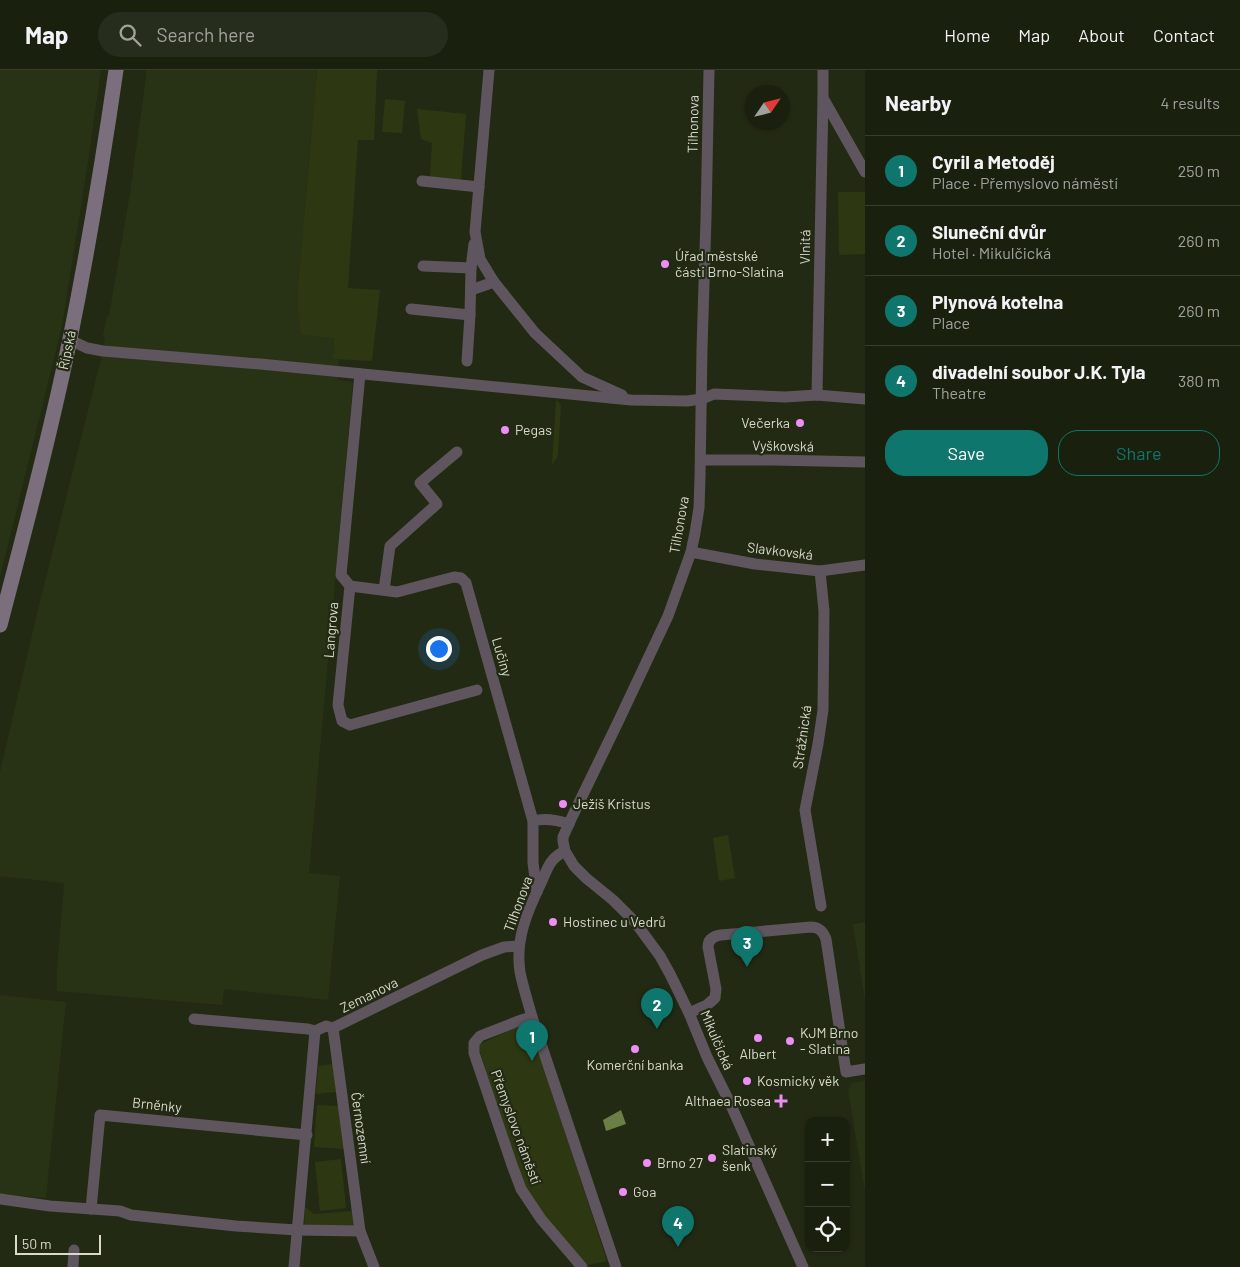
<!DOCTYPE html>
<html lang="en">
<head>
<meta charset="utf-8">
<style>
	:root { --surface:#1a200e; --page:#272d1c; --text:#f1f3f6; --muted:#9fa39e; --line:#383e2e; --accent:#0f766e }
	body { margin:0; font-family:Barlow,sans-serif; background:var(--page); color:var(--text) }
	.controls { position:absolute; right:15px; bottom:15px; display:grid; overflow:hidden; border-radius:10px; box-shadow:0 1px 4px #0004 }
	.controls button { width:45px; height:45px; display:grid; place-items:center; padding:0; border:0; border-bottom:1px solid var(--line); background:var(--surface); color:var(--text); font:25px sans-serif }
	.compass { position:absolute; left:745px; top:15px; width:45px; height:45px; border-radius:50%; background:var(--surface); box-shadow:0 1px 4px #0004; rotate:55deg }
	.scale { position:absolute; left:15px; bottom:12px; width:86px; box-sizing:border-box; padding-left:5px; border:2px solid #d6dbcd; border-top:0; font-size:14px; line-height:18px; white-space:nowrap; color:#d6dbcd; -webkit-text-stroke:4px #232a13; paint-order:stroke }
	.you { position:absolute; left:438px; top:578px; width:18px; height:18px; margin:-12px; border:4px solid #fff; border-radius:50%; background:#1a73e8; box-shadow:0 0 0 8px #1a73e833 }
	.badge { display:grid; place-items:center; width:32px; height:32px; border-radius:50%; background:var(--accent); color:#fff; font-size:16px; font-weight:700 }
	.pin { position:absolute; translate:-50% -41px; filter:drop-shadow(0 1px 2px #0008) }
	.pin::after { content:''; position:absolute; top:26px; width:18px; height:15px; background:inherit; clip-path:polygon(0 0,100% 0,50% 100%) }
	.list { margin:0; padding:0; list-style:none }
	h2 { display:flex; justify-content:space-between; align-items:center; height:65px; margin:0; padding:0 20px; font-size:21px }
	h2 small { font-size:16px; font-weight:400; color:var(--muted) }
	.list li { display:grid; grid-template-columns:32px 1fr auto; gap:15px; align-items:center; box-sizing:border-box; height:70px; padding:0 20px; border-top:1px solid var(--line) }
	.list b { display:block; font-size:19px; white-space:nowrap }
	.list p { margin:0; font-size:16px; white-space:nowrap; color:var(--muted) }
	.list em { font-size:16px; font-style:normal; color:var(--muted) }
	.actions { display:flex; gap:10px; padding:15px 20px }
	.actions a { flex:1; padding:11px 0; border:1px solid var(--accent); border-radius:20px; text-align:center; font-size:18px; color:var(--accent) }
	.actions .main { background:var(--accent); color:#fff }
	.icon { flex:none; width:28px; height:28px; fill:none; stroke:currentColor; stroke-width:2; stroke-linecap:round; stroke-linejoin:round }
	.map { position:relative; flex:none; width:865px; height:1197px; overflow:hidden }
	header { display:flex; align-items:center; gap:30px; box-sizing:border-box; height:70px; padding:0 25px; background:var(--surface); border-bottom:1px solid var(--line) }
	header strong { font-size:24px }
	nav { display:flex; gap:28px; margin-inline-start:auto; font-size:18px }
	.search { width:350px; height:45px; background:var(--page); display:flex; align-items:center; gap:12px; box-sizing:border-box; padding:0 18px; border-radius:28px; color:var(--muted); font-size:19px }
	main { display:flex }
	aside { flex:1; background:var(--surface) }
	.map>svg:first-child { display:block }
	.built { fill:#283214 }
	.green { fill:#2d3813 }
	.water { fill:#6b7e45 }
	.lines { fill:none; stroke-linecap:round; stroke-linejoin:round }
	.street { stroke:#5e555e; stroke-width:11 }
	.secondary { stroke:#7c6f7d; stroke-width:15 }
	.poi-dot { fill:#ee8cf8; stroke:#232a13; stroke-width:2 }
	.labels { text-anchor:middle; stroke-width:4.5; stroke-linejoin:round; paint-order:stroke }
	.street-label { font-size:14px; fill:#d6dbcd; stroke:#232a13 }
	.poi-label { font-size:14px; fill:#d6dbcd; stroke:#232a13; text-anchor:start }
</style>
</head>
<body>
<header>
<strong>Map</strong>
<div class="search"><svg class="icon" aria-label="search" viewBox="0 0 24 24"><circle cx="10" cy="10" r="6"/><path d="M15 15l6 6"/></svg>Search here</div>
<nav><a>Home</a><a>Map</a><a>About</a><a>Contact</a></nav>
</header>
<main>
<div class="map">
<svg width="865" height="1197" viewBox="0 0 865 1197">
	<rect width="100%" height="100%" fill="#232a13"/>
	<g class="built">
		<path d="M0,0h101l-13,92 -26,164 -62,251z"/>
		<path d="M147,0h170l-19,216v26l4,19 32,7 -1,21h6l-1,21 15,2 -44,491 31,3 -12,124 -104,-11 -2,16 -165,-14v-22l7,-86 -64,-7v-104l39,-167 64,-254 2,-12 -2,-4 4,-19h2l21,-123z"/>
		<path d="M865,852v79l-12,-77z"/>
		<path d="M0,925l66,7 -20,196 -46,-4z"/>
		<path d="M865,1011v110l-17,-101 4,-7z"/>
	</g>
	<g class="green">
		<path d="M317,0h60l-3,70h-16l-10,148 32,2 -8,71 -39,-2 1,-21 -33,-3 -3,-23v-26z"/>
		<path d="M385,29l20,2 -3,32 -20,-1z"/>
		<path d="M417,39l49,5 -5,66 -31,-3 2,-34 -11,-4z"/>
		<path d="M838,122h27v62l-26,1z"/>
		<path d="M556,331h2l3,5 -3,47 -1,5 -5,6z"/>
		<path d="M728,765l7,43 -16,3 -6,-43z"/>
		<path d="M527,952l20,55 60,184 -24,5 -61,-77 -44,-144z"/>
		<path d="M333,994l3,28 -20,2 2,-28z"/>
		<path d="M317,1035l21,1 6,43 -30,-2z"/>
		<path d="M341,1089l5,49 -26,3 -5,-49z"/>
		<path d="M305,1137l9,7 40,-3 1,15 -51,5z"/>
	</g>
	<path class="water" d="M621,1040l5,14 -20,7 -3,-11z"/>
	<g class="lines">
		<g class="street">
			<path d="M489,0l-14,162 5,27 14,23 41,51 47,44 40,18"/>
			<path d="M709,0l-3,148 -4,131 -2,128 -1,31 -4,25 -4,19 -23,64 -49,104 -46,95 -10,22v4l2,10 9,15 12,12 27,22 22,22 25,34 10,18 19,39 18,44 23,46 73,164"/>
			<path d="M823,0v28l42,74"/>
			<path d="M422,111l57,6"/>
			<path d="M423,196l48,2"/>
			<path d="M471,220l23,-8"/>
			<path d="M411,239l59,6"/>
			<path d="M70,270l17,8 16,3 157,13 371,36 56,1 15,-2 12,-5 71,3 32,-2 48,4"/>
			<path d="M467,291l3,-46 1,-47 3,-24"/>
			<path d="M360,304l-19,201 9,11 -12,119 4,16 8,4 127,-35"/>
			<path d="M817,325l6,-297"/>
			<path d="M701,390h72l92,2"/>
			<path d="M691,482l64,12 65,7 45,-6"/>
			<path d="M820,501l4,40 -1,99 -5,34 -13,66 16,96"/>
			<path d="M350,516l47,6 57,-15 7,1 5,5 67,238v42l4,29"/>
			<path d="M384,520l6,-44 47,-42 -17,-21 37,-31"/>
			<path d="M533,751c12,-3 24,-1 36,3"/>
			<path d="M565,781c-16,8 -17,17 -24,32 -14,29 -26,57 -21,89 3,15 8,30 12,45l84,250"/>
			<path d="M689,943l18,-8 8,-7 1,-9 -8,-42c0,-8 6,-11 13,-12l90,-8c8,0 12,4 15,12l20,133 19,-3"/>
			<path d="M532,947l-11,3 -41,16 -6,7v10l38,112 9,24 20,30 41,48"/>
			<path d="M194,949l114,10 7,2 11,-5 7,2 149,-73 22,-8 15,-1"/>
			<path d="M333,958l27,203 14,36"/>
			<path d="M0,1129l50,7 70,5 11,4 105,11 61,4 63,1"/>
			<path d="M91,1139l9,-94 207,20"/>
			<path d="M73,1197l1,-17"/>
			<path d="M294,1197l21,-236"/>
		</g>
		<path class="secondary" d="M0,555c25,-95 50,-190 70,-286 18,-90 33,-179 46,-269"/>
	</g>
	<g class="poi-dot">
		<circle cx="665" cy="194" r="5"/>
		<circle cx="800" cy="353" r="5"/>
		<circle cx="505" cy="360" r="5"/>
		<circle cx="563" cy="734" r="5"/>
		<circle cx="553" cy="852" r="5"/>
		<circle cx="758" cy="968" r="5"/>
		<circle cx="790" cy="971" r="5"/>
		<circle cx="635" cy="979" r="5"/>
		<circle cx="747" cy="1011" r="5"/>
		<path d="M778.5 1023.5h5v5h5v5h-5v5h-5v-5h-5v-5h5z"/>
		<circle cx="712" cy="1088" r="5"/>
		<circle cx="647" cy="1093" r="5"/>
		<circle cx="623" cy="1122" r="5"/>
	</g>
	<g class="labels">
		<g class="street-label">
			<text transform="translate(693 54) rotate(-89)" y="5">Tilhonova</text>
			<text transform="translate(805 177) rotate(-89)" y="5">Vlnitá</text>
			<text transform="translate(67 280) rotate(-78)" y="5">Řípská</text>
			<text transform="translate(783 376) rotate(1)" y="5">Vyškovská</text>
			<text transform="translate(679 455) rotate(-80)" y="5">Tilhonova</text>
			<text transform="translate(780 481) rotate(7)" y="5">Slavkovská</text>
			<text transform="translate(331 560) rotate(-85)" y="5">Langrova</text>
			<text transform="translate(502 587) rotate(74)" y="5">Lučiny</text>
			<text transform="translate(802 667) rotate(-82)" y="5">Strážnická</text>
			<text transform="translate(518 834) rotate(-70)" y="5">Tilhonova</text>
			<text transform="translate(369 925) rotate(-26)" y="5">Zemanova</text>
			<text transform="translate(717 970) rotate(67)" y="5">Mikulčická</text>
			<text transform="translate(157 1035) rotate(6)" y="5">Brněnky</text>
			<text transform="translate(516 1057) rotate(70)" y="5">Přemyslovo náměstí</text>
			<text transform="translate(361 1058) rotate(82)" y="5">Černozemní</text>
		</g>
		<g class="poi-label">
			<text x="675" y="191">Úřad městské<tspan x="675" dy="16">části Brno-Slatina</tspan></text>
			<text x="790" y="358" text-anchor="end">Večerka</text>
			<text x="515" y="365">Pegas</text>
			<text x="573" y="739">Ježíš Kristus</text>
			<text x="563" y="857">Hostinec u Vedrů</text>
			<text x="800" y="968">KJM Brno<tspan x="800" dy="16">- Slatina</tspan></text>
			<text x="758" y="989" text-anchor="middle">Albert</text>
			<text x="635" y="1000" text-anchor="middle">Komerční banka</text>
			<text x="757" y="1016">Kosmický věk</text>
			<text x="771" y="1036" text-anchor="end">Althaea Rosea</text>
			<text x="722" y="1085">Slatinský<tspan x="722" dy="16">šenk</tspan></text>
			<text x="657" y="1098">Brno 27</text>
			<text x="633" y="1127">Goa</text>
		</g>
	</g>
</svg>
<div class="controls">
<button>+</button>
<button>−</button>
<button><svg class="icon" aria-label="locate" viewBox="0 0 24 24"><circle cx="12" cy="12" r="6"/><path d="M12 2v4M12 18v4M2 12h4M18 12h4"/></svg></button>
</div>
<svg class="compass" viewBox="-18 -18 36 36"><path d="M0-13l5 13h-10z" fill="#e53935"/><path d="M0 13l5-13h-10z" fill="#9fa39e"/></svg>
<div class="scale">50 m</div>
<div class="you"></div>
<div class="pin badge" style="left:532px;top:991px">1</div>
<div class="pin badge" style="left:657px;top:959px">2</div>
<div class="pin badge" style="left:747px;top:897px">3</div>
<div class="pin badge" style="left:678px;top:1177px">4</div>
</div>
<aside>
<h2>Nearby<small>4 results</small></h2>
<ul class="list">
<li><span class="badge">1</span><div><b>Cyril a Metoděj</b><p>Place · Přemyslovo náměstí</p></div><em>250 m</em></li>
<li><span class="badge">2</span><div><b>Sluneční dvůr</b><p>Hotel · Mikulčická</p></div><em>260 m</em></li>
<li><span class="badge">3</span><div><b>Plynová kotelna</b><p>Place</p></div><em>260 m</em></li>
<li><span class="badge">4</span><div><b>divadelní soubor J.K. Tyla</b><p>Theatre</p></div><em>380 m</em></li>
</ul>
<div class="actions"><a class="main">Save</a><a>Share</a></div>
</aside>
</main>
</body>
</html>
